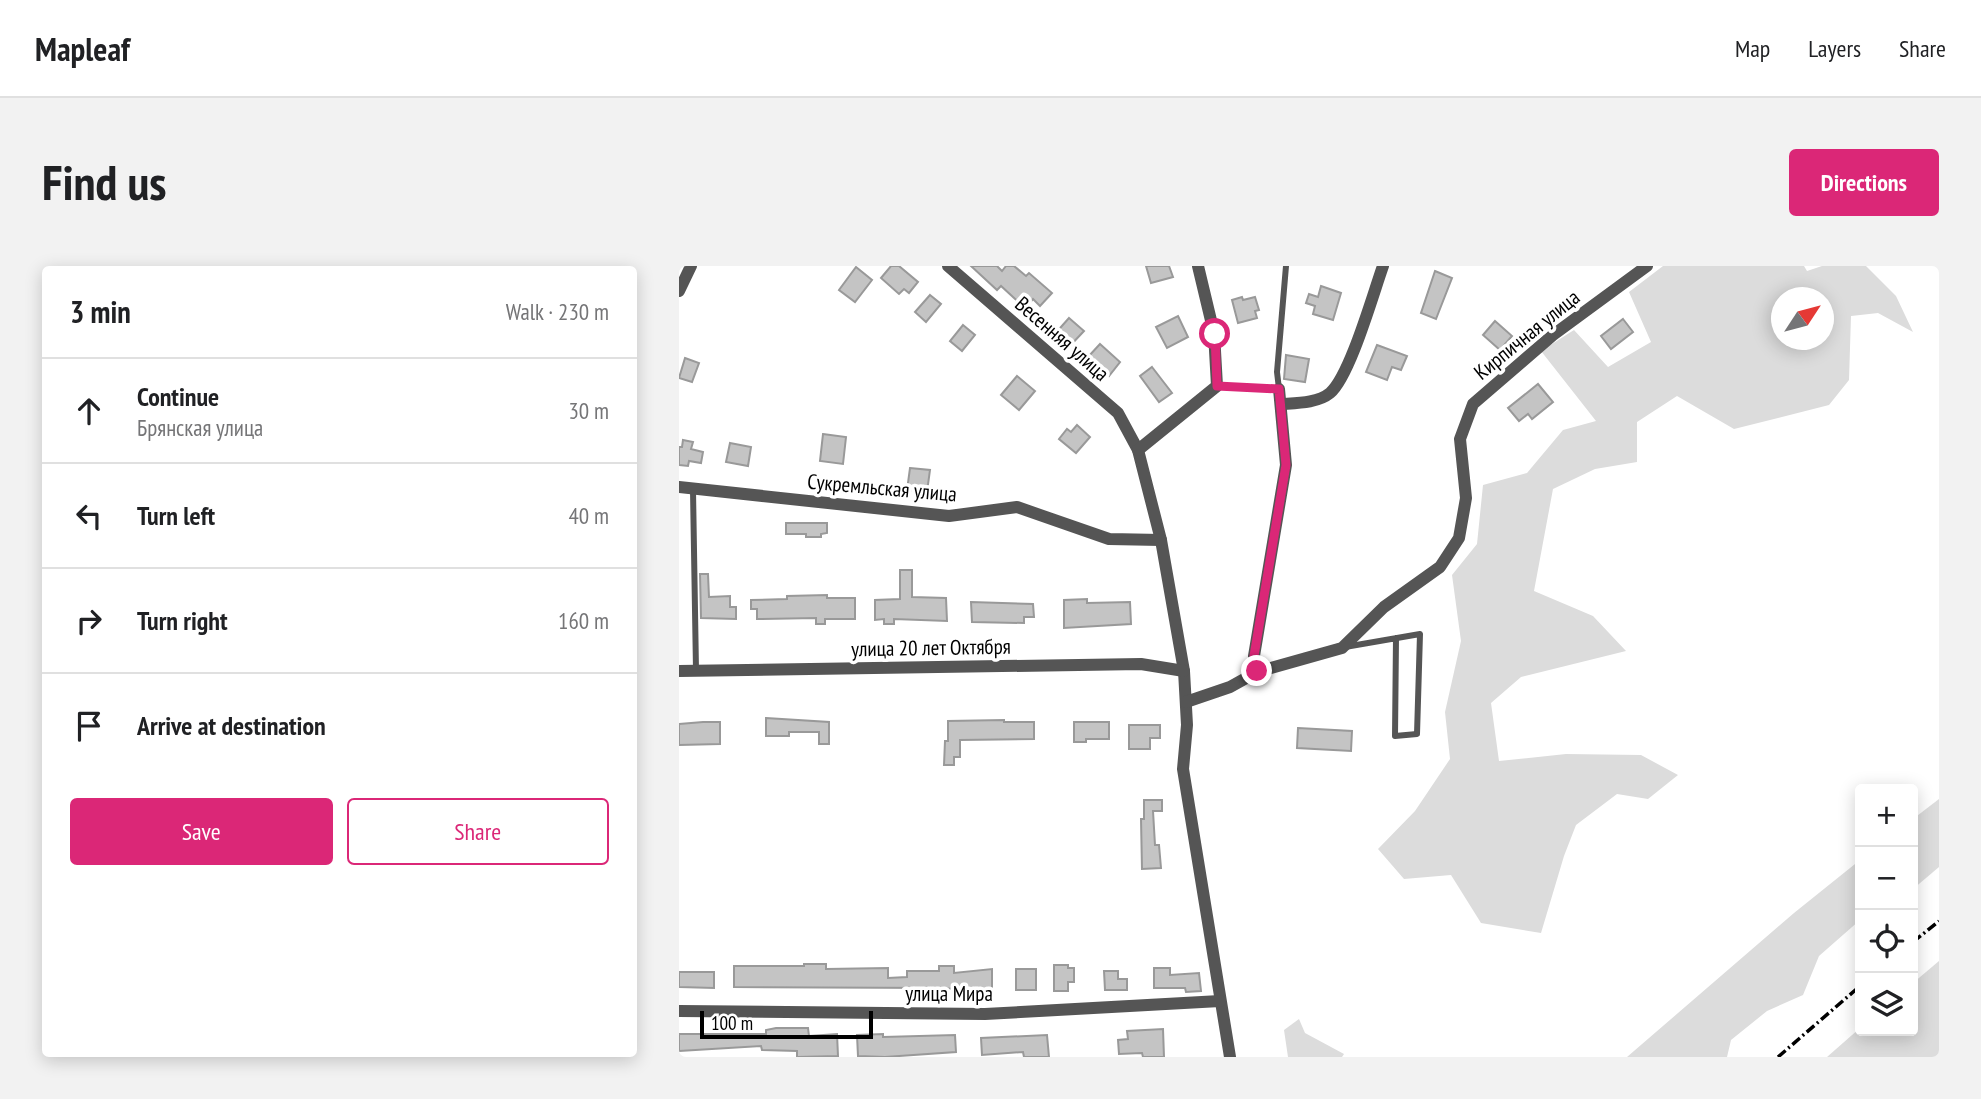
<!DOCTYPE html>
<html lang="en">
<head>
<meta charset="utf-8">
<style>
	:root { --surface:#fff; --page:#f2f2f2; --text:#202124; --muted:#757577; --line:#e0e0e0; --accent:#db2777 }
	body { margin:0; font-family:"PT Sans Narrow",sans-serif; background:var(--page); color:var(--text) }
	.controls { position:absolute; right:21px; bottom:21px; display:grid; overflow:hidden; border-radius:7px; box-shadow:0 4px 18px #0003 }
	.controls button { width:63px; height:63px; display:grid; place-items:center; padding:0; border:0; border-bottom:2px solid var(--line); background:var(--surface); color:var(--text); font:35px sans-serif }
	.compass { position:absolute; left:1092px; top:21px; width:63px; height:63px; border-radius:50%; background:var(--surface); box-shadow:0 4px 18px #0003; rotate:54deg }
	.scale { position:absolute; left:21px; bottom:18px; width:173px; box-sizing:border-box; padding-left:7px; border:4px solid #000; border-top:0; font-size:19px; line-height:24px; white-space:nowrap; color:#000; -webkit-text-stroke:5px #fff; paint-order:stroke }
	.stop { position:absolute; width:21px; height:21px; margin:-16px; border:5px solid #db2777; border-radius:50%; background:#fff }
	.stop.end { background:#db2777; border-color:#fff; box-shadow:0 2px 7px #0008 }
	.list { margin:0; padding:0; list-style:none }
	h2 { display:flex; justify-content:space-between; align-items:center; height:91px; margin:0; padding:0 28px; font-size:30px }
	h2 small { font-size:23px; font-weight:400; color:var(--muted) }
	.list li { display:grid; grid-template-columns:46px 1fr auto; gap:21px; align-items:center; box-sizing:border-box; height:105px; padding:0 28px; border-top:2px solid var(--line) }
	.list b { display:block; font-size:26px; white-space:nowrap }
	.list p { margin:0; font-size:23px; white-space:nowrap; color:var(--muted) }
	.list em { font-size:23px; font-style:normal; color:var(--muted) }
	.actions { display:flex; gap:14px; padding:21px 28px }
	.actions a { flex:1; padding:16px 0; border:2px solid var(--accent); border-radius:7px; text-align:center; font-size:24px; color:var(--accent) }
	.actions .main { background:var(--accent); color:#fff }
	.icon { flex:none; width:38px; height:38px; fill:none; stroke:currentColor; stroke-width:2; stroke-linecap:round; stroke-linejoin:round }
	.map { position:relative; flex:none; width:1260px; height:791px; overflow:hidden; border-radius:7px }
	header { display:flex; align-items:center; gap:42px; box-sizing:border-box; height:98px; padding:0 35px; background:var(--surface); border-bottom:2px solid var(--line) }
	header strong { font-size:33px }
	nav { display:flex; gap:38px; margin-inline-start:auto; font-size:24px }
	.intro { display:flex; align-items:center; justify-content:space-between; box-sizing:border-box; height:168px; padding:0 42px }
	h1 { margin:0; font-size:49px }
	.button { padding:18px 32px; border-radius:7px; background:var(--accent); color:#fff; font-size:24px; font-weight:700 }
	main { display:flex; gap:42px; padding:0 42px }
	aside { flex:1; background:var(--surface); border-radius:7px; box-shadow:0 4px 18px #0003 }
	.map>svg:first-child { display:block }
	.green { fill:#dcdcdc; fill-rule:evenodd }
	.building { fill:#c4c4c4; stroke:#999; stroke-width:2 }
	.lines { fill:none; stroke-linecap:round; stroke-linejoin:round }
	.lane { stroke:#555; stroke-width:6 }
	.street { stroke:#555; stroke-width:12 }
	.rail { stroke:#000; stroke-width:3.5; stroke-dasharray:10 3.5 2 3.5; stroke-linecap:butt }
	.route { stroke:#db2777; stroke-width:9 }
	.labels { text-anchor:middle; stroke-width:7; stroke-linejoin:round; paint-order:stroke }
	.street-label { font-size:21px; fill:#000; stroke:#fff }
</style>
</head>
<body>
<header>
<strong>Mapleaf</strong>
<nav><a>Map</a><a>Layers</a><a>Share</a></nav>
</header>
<div class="intro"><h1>Find us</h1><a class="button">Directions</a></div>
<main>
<aside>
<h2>3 min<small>Walk · 230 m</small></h2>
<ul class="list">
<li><svg class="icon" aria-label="ahead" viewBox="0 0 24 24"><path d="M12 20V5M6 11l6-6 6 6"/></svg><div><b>Continue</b><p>Брянская улица</p></div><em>30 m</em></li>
<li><svg class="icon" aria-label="left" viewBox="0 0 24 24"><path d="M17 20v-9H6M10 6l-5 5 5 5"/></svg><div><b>Turn left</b></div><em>40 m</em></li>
<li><svg class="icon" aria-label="right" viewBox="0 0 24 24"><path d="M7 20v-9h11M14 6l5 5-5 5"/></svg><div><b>Turn right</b></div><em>160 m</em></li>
<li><svg class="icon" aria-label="arrive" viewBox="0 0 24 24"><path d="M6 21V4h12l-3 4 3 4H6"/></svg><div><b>Arrive at destination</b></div></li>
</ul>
<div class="actions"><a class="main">Save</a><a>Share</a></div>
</aside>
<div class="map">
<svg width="1260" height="791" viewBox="0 0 1260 791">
	<rect width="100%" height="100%" fill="#fff"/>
	<g class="green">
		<path d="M984,0h141l3,5 15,-5h44l30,30 17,36 -35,-19 -27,3 -2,64 -20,25 -95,24 -57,-33 -40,26v40l-42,7 -42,20 -19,102 59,25 33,35 -105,26 -30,26 8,58 67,-7 75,1 37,20 -30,24 -31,-5 -41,31 -12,31 -23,77 -60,-10 -30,-48 -47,4 -26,-30 37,-38 35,-52 -5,-47 16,-71 -9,-66 25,-31 6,-59 44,-12 36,-43 33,-9 -55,-70 33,-21 34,37 43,-25 -22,-50zM1102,32h42v42h-42z"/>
		<path d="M1260,533v68l-26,22v-70z"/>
		<path d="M1181,594v60l-41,36 -16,39 -36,16 -36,29 -4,17h-100l167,-144z"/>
		<path d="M1260,695v96h-112l33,-29v3h53v-48z"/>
		<path d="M620,753l6,14 39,21 -2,3h-54l-4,-27z"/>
	</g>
	<g class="building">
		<path d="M212,0h8l19,16 -9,11 -5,-4 -5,5 -18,-16z"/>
		<path d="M292,0h26l5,5 4,-5h8l12,10 3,-3 23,20 -12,13 -7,-7 -8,9 -24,-22 -4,4z"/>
		<path d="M467,0h23l4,11 -22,6z"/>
		<path d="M177,1l16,13 -17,22 -16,-12z"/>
		<path d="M756,5l17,7 -16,41 -15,-6z"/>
		<path d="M642,20l20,7 -8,27 -20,-6 2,-8 -9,-3 3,-9 9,3z"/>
		<path d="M251,29l11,9 -15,18 -11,-10z"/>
		<path d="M563,31l1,3 12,-3 4,13 -4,1 2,7 -19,5 -6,-23z"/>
		<path d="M499,50l10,21 -21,11 -11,-21z"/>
		<path d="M390,52l15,13 -17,18 -14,-13z"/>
		<path d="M944,53l10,13 -22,17 -10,-13z"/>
		<path d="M816,55l17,15 -12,14 -17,-15z"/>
		<path d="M284,59l12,10 -13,16 -12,-10z"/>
		<path d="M421,78l20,18 -11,14 -21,-19z"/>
		<path d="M698,79l30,11 -6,14 -9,-3 -5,13 -21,-8z"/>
		<path d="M607,89l23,4 -4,23 -21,-3z"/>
		<path d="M6,92l14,5 -7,19 -13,-4z"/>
		<path d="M473,101l20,26 -13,9 -19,-26z"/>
		<path d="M338,110l18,15 -16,19 -18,-15z"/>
		<path d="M859,118l15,18 -21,17 -4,-5 -9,7 -11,-13z"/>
		<path d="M398,159l13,12 -14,16 -17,-14 8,-10 4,3z"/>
		<path d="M144,168l23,3 -3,27 -23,-3z"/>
		<path d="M4,174l10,2 -2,7 12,3 -2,11 -12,-2 -1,5 -9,-1v-18h3z"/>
		<path d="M51,177l21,4 -3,19 -22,-4z"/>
		<path d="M231,202l20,2 -3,22 -20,-2z"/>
		<path d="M107,257h41v10l-6,1v3h-15v-3h-20z"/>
		<path d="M221,304h12v27l34,1 1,23 -53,-2v5h-10v-5l-9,1v-20l25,-1z"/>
		<path d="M21,308h8l1,23 21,-1v11h6v12l-35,-1z"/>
		<path d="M148,329v3h28v21h-30v5h-9v-6l-59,1v-10h-6v-9l36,-1v-3z"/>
		<path d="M408,333v4l43,-1 1,22 -67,4v-28z"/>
		<path d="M292,336l62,2 1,13h-10v6l-52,-1z"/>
		<path d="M87,452l63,4v22h-10v-12h-30v4h-23z"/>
		<path d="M325,454v2h30v17l-74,1v17h-6v8h-10l1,-24h3v-20z"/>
		<path d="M24,456h17v22l-41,1v-21z"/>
		<path d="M395,456h35v17h-23v3h-12z"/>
		<path d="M450,459h31v13h-10v11h-21z"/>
		<path d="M619,462l54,3 -1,20 -54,-3z"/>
		<path d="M465,534h18v11h-9l2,34h4l2,23 -19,1 -1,-50h3z"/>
		<path d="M125,698h22v5l62,-1v10l19,-1v-6h32v-5h15v7l38,-4v22l-53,-3 -205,-1v-21h70z"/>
		<path d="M375,699h14v3h6v14h-6v9h-14z"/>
		<path d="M475,702h16v7l29,-2 2,18 -15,1 -1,-4h-31z"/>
		<rect x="337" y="703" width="20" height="21"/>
		<path d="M425,705h14v8h9v11h-22z"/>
		<path d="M0,706h35v16l-35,-1z"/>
		<path d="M97,762h32l1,8 28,-2 1,22 -41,1v-6l-35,-1 -1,-4 -82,5v-17h87v-4z"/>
		<path d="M484,763l1,28h-21l-1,-4 -23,1 -1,-14 10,-1 -1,-8z"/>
		<path d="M204,768v3l72,-2 1,17 -71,5 -27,-1 -1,-21z"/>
		<path d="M368,769l2,22h-25l-1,-5 -41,3 -1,-17z"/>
	</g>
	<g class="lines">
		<g class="lane">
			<path d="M538,120l62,3 -2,-17 9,-106"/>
			<path d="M14,224l3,180"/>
			<path d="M666,381l75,-13 -3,100 -22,2 1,-98"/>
		</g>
		<g class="street">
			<path d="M269,0l170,147 20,37 23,90 23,131 3,54 -4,44 47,288"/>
			<path d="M0,25l12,-25"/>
			<path d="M603,138c15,-1 36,-1 48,-11 20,-17 43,-99 53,-127"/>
			<path d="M459,184l79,-64 -3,-53 -16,-67"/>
			<path d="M0,221l270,29 68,-9 92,32 52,1"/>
			<path d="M0,405l462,-7 43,7"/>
			<path d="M578,406l85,-24 42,-41 56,-40 19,-29 7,-40 -6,-59 13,-35 80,-69 94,-69"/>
			<path d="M507,436l44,-15 27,-15 -3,-16 32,-191 -7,-76"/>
			<path d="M0,745l306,3 235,-13"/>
		</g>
		<g class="rail">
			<path d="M1234,676l26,-21"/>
			<path d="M1099,791l82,-71"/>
		</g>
	</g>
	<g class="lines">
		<path class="route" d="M536,68l2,52 62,3 7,76 -32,191 3,15"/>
	</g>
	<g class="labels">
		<g class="street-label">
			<text transform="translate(848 69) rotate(-39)" y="7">Кирпичная улица</text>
			<text transform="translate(383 73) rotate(41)" y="7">Весенняя улица</text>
			<text transform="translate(203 222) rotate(5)" y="7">Сукремльская улица</text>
			<text transform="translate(252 382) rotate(-1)" y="7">улица 20 лет Октября</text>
			<text x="270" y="735">улица Мира</text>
		</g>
	</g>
</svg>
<div class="controls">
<button>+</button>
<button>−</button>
<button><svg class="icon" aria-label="locate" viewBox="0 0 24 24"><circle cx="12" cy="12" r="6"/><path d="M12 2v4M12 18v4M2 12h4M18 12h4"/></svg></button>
<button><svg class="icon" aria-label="layers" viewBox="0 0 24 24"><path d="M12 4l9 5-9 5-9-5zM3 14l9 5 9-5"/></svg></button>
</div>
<svg class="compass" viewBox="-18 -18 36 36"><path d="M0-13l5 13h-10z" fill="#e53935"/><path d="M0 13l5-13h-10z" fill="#757577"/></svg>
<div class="scale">100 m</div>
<div class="stop" style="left:536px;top:68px"></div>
<div class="stop end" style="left:578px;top:405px"></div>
</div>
</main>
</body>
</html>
